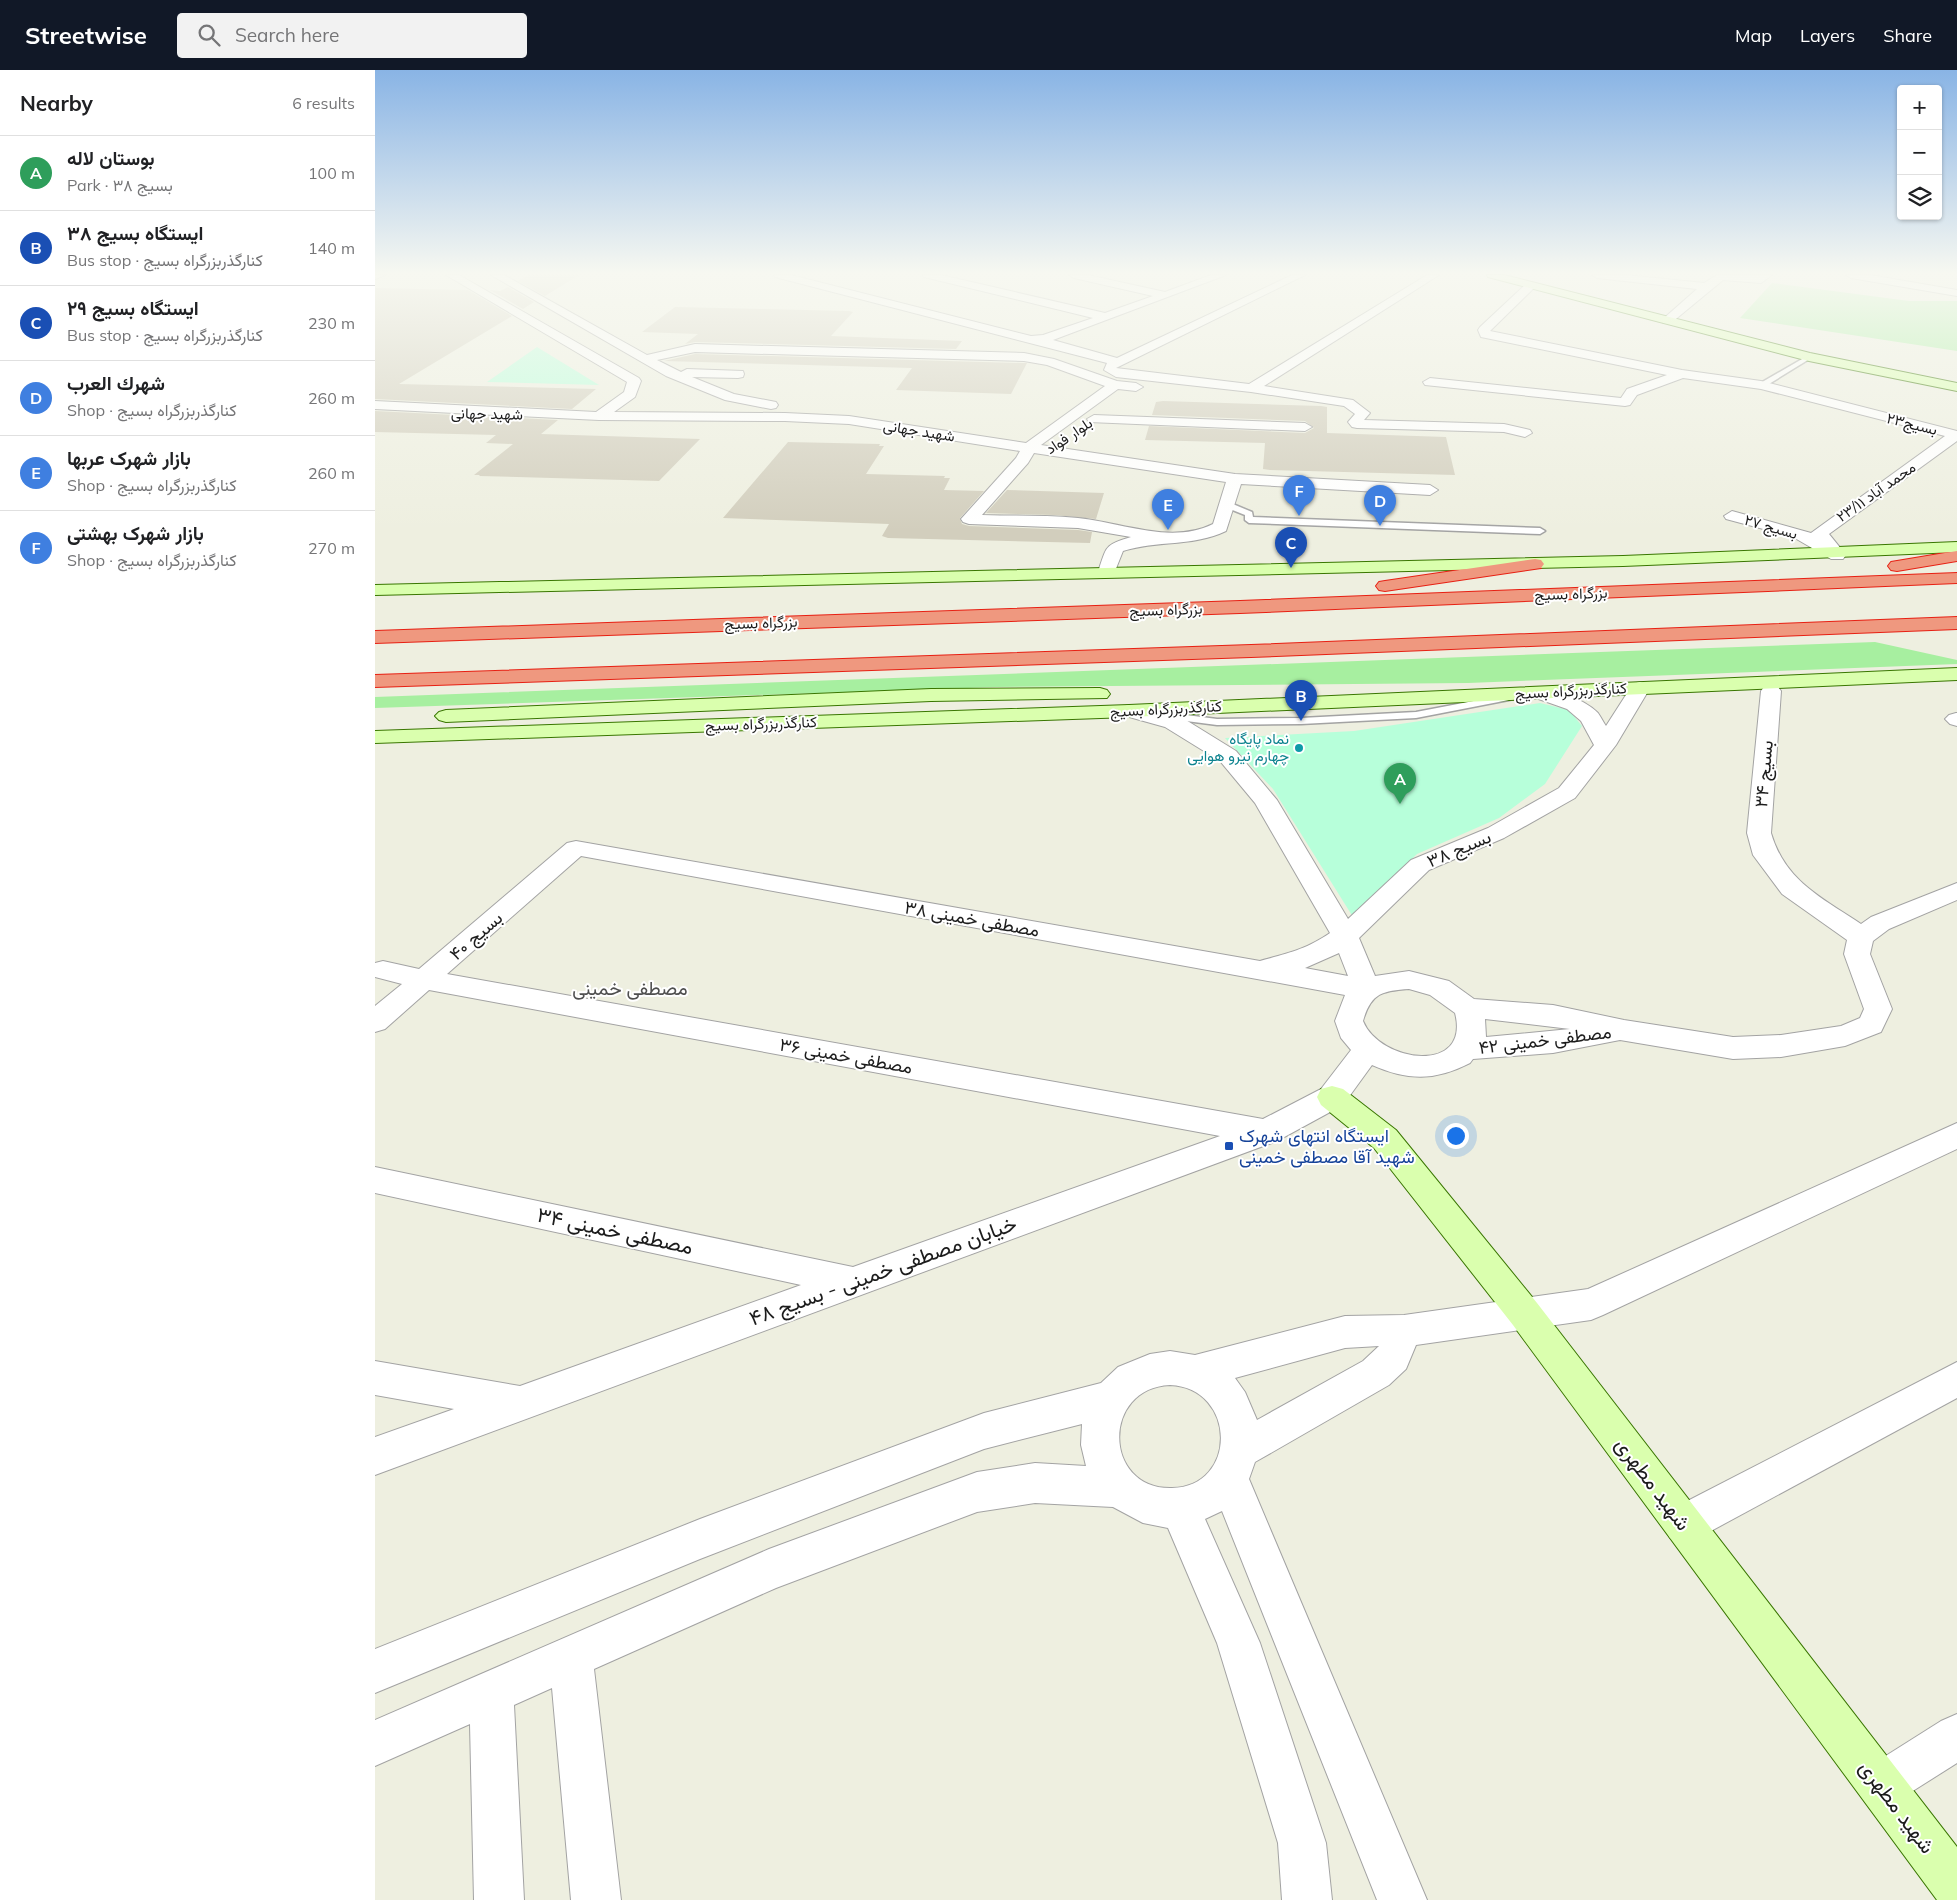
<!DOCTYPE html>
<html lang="en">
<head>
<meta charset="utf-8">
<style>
	:root { --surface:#fff; --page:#f2f2f2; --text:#202124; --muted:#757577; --line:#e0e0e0; --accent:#111827 }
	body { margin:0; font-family:Mulish,Vazirmatn,sans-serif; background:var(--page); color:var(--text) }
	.controls { position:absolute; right:15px; top:15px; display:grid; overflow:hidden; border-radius:5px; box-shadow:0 1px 4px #0004 }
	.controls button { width:45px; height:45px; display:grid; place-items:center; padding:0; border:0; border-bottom:1px solid var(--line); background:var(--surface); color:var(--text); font:25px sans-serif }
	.you { position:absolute; left:1080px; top:1065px; width:18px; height:18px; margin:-12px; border:4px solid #fff; border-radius:50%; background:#1a73e8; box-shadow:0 0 0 8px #1a73e833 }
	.badge { display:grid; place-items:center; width:32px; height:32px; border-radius:50%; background:var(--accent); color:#fff; font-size:16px; font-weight:700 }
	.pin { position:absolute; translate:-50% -41px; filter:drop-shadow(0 1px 2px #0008) }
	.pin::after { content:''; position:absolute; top:26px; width:18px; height:15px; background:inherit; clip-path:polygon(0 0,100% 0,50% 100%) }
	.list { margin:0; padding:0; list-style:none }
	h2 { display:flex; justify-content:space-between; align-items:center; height:65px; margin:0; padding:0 20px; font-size:21px }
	h2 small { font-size:16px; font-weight:400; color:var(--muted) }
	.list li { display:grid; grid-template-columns:32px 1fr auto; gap:15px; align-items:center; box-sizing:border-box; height:75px; padding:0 20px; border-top:1px solid var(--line) }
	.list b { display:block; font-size:19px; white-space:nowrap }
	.list p { margin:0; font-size:16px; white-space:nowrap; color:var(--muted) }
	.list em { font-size:16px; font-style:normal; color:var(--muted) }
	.icon { flex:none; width:28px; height:28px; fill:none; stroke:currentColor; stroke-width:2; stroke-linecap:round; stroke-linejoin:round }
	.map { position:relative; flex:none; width:1582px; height:1830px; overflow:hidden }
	header { display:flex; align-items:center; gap:30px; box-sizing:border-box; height:70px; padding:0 25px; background:var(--accent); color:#fff }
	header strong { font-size:24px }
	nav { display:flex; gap:28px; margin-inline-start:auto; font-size:18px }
	.search { width:350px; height:45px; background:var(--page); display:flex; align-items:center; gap:12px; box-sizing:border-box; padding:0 18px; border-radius:5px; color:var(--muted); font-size:19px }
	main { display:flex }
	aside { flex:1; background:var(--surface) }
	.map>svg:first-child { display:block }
	.grass { fill:#a7efa0 }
	.park { fill:#b7ffda }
	.building { fill:#d2cebd }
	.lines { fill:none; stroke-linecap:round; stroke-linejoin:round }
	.lane-casing { stroke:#a3a3a3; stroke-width:3 }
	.street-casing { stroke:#a3a3a3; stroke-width:2 }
	.secondary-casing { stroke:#397600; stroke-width:2 }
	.highway-casing { stroke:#e72013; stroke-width:2 }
	.lane { fill:#fff; fill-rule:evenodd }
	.street { fill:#fff; fill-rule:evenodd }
	.secondary { fill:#daffae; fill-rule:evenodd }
	.highway { fill:#ef987f; fill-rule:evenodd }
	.culture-dot { fill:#0f9aa8; stroke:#fff; stroke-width:2 }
	.transit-dot { fill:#1a4fb4; stroke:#fff; stroke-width:2 }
	.labels { text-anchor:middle; stroke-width:4; stroke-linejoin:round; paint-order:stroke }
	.far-street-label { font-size:15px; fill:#1c1c1c; stroke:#fff }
	.far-culture-label { font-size:15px; fill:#0d838f; stroke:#fff; text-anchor:end }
	.street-label { font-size:18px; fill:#1c1c1c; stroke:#fff }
	.transit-label { font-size:18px; fill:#164399; stroke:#fff; text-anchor:start }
	.neighbourhood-label { font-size:19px; fill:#4f4f4f; stroke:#fff }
	.near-street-label { font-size:21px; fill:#1c1c1c; stroke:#fff }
</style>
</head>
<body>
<header>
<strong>Streetwise</strong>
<div class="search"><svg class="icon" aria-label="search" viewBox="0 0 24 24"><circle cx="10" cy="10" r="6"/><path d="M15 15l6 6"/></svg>Search here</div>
<nav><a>Map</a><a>Layers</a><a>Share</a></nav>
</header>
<main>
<aside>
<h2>Nearby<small>6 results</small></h2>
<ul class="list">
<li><span class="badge" style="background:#2e9e5b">A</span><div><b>بوستان لاله</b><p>Park · بسیج ۳۸</p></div><em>100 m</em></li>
<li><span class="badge" style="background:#1a4fb4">B</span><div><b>ایستگاه بسیج ۳۸</b><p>Bus stop · کنارگذربزرگراه بسیج</p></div><em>140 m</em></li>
<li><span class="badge" style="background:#1a4fb4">C</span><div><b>ایستگاه بسیج ۲۹</b><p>Bus stop · کنارگذربزرگراه بسیج</p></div><em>230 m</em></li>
<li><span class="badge" style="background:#3f7fe0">D</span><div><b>شهرك العرب</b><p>Shop · کنارگذربزرگراه بسیج</p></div><em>260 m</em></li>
<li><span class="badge" style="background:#3f7fe0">E</span><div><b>بازار شهرک عربها</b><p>Shop · کنارگذربزرگراه بسیج</p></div><em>260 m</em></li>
<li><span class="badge" style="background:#3f7fe0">F</span><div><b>بازار شهرک بهشتی</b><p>Shop · کنارگذربزرگراه بسیج</p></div><em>270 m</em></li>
</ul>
</aside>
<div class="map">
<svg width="1582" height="1830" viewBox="0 0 1582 1830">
	<rect width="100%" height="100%" fill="#eeefe0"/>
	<g class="grass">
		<path d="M1397,213l137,18h48v50l-217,-33z"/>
		<path d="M1500,572l82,18v4l-489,19 -471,4 -622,21v-11z"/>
	</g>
	<g class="park">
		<path d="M162,277l62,38 -112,-3z"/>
		<path d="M1165,633l29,7 13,16 -37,58 -46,34 -82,36 -64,63 -80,-128 -48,-51 129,-7z"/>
	</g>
	<g class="building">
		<path d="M153,205h51l-34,21 -27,-15z"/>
		<path d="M133,217l26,15 -11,7 -33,-19 10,1z"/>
		<path d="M0,218l93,2 44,26 -113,68 197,5 -24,20 -197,-10z"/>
		<path d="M300,237l174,4 4,1 -22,24 131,5 -6,8 -261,-7 -10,2 13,-10 -56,-2z"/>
		<path d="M320,284l327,9h5l-16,31 -115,-4 16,-22 -248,-7z"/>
		<path d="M788,331l158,5 6,1v26l119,4 9,38 -185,-5 -7,-1 2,-26 -120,-3 4,-14 156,7 9,-5 -9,-7 -153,-6 4,-13z"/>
		<path d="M0,341l183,9 -17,14 159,5 -41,42 -180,-5 1,-1h-6l39,-31 -27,-1 10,-8 -121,-3z"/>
		<path d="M413,372l92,2 -1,2h5l-18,28 79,2 -1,2h6l-6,12 40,1 -24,27 2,6 7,2 109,4 14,2 -2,11 -202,-5 -6,-2 7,-12 -166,-6z"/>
		<path d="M632,420l97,3 -8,26 -42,-4 -68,-2z"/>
	</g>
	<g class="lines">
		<g class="lane-casing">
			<g id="lane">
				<path d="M1434,285l2,3 -47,29 -7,-2z"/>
				<path d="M853,432l24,10 1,5 287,11 5,3 -5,3 -291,-11 -4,-3v-5l-20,-8v-4z"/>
				<path d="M1135,624l6,3 -2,2 -98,19 -115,6 -84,1 -54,-7 -6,-3 6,-3 54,7 84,-1 115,-6z"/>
			</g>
		</g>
		<g class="street-casing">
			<g id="street">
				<path d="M0,205h10l-10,4z"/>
				<path d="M71,205h13l180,103 2,3 -6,16 -21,15 171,1 64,3 177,27 79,-57 -58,-21 -23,-4 -329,-9 -38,8 24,12 6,-3 56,2 1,3 -1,3 -5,1 -46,-1 42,17 42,8 2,3 -2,3 -5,1 -46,-9 -59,-24 -175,-101h13l143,80 48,-11 329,9 30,6 63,22 19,2 7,4 -7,4 -18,-2 -77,56 194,29 195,11 8,5 -8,5 -189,-11 -15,47c-33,16 -69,9 -103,20l-10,25h-12l-3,-4c9,-26 6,-27 33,-35l-53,-9 -109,-4 -6,-2 -2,-3 55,-61 4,-7 -171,-27 -64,-3 -186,-1 -224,-11v-8l221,11 28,-20 3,-10zM659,383l192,29 -13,42c-42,21 -92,-2 -135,-6 -32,-3 -64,-2 -96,-3l46,-52z"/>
				<path d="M399,205h17l240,61 12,-1 50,-17 -169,-41 -1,-2h18l164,38 48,-17 -79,-18 -5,-3h19l77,17 46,-17h15l-173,65 64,18 175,-83h13l-189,93 133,16 178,-109h12l-175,111 89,14 17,13 -6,7 140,4 26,6 2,3 -7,4 -21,-5 -147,-4 -5,-1 -4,-5 7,-8 -11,-8 -93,-14 -135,-15 -12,-7 3,-7 -332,-86z"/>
				<path d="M1217,205h34l78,8 13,-8h55l-11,8 -38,-3 -52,43h-8v-4l34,-30 -100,-11z"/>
				<path d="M1471,205h24l87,15v6l-106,-18z"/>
				<path d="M1155,213l5,3 -1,2 -44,43 192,39 79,11 196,50v10l-128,93 17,21 -3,4h-12l-38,-22 -67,-18 -2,-3 8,-5 79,22 134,-97 -184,-47 -78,-11 -46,17 -7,10 -5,1 -200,-21 -2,-3 7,-4 191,20 6,-9 40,-14 -186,-38 -3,-7 2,-3 46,-43z"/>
				<path d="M719,345l211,8 7,4 -7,4 -216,-9 -2,-3z"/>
				<path d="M1265,612l7,2 3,4 -34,57 -41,53 -71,40 -75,32 -70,68 16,38 34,-5 40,10 25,18 79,6 71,15 109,17 48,-2 60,-9 19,-8 4,-9 -20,-55 3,-14 -65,-46 -29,-39 -6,-22 14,-142 3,-4 7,-2 7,2 3,4 -10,142c14,48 51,65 90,91l10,-7 86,-34v17l-68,29 -16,12 -3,13 22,55 -11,23 -36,14 -64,11 -48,2 -113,-19 -67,13 -80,6 -3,4c-35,18 -62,18 -98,2l-29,40 -66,36 -902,334v-38l79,-28 -79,-14v-34l145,25 281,-101 -426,-92v-26l478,100 367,-131 -791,-146 -44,39 -10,3v-26l27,-22 -27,-7v-14l8,-2 36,8 148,-126 9,-2 684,120c28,-8 45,-11 70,-28l-75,-130 -35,-42 -55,-34 -43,-12 -3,-4 3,-4 7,-2 52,12 55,34 41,49 71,119 63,-59 77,-32 71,-40 35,-43 -13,-24 -14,-12 -37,-13 -3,-4 3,-4c16,-4 56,12 68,25 3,4 5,9 8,13l27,-42zM206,786l764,139 -10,26 6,17 10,12 -30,39 -58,30 -816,-145zM964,883l9,23 -43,-8zM1034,919l21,6 25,18c16,62 -75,50 -92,8 8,-28 19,-30 46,-32zM1110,949l85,10 -84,8z"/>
				<path d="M1581,643h1v13l-7,-2 -5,-5 4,-4z"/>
				<path d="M1582,1053v26l-354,166 -12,5 -175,25 -10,24 -17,16 -134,77 -6,17 178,421h-50l-155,-389 -17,8 55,124 66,200 6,57h-50l-4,-57 -61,-200 -49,-115 -25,-5 -30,-16 -78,-4 -58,9 -201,76 -182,81 27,231h-50l-19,-212 -38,17 10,195h-50l-4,-176 -95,42v-46l394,-171 208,-77 58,-9 51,3 -5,-21 1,-21 -98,25 -284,110 -325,134v-44l325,-130 284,-106 117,-30 17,-16 32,-13 20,-3 25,4 150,-39 59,-1 184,-26zM1004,1276l-16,15 -106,59 -12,-28 -10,-14 110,-30zM795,1315c67,3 68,102 2,103 -69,2 -71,-100 -2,-103z"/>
				<path d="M1582,1292v36l-259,140 -14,6 -14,-6 -6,-14 6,-14z"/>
				<path d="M1582,1644v49l-60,38 -16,7 -16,-7 -7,-16 7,-16 76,-48z"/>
			</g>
		</g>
		<g class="secondary-casing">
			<g id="secondary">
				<path d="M1112,205h17l306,78 147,30v8l-148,-30 -321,-84z"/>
				<path d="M1582,472v10l-334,14 -1248,29v-10l1248,-29z"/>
				<path d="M1582,598v12l-828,37 -754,26v-12l754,-26z"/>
				<path d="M725,618l7,2 3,4 -3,4 -176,3 -485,21 -7,-2 -4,-4 4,-4 7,-2 485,-21z"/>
				<path d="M957,1016l11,3 53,41 141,173 420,544v53h-20l-424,-575 -139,-177 -53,-43 -4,-8 4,-8z"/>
			</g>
		</g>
		<g class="highway-casing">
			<g id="highway">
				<path d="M1582,481v10l-60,10 -6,-1 -3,-4 3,-4z"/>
				<path d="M1160,489l6,1 3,4 -3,4 -156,23 -6,-1 -3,-4 3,-4 6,-1z"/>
				<path d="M1582,503v10l-717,30 -865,30v-12l865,-30z"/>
				<path d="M1582,547v12l-706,28 -876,30v-12l876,-30z"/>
			</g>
		</g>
		<use href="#lane" class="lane"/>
		<use href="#street" class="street"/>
		<use href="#secondary" class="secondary"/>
		<use href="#highway" class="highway"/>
	</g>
	<linearGradient id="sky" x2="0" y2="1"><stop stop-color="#89b4e5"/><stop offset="0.44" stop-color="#f7f8f1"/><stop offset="1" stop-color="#f7f8f1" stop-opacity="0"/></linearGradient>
	<rect width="1582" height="461" fill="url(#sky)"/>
	<circle class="culture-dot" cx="924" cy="678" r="5"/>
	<rect class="transit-dot" x="849" y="1071" width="10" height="10" rx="2.5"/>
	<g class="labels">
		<g class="far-street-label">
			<text transform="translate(112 344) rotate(1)" y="5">شهید جهانی</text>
			<text transform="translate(1537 354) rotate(14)" y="5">بسیج۲۳</text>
			<text transform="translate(544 361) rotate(9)" y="5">شهید جهانی</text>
			<text transform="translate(694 366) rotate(-34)" y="5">بلوار فواد</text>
			<text transform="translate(1501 422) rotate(-35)" y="5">محمد آباد ۲۳/۱۱</text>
			<text transform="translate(1396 457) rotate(16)" y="5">بسیج ۲۷</text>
			<text transform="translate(1196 524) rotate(-2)" y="5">بزرگراه بسیج</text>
			<text transform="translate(791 540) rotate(-2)" y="5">بزرگراه بسیج</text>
			<text transform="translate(386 553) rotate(-2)" y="5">بزرگراه بسیج</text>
			<text transform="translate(1196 621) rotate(-3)" y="5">کنارگذربزرگراه بسیج</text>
			<text transform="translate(791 639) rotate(-3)" y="5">کنارگذربزرگراه بسیج</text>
			<text transform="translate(386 654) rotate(-2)" y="5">کنارگذربزرگراه بسیج</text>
		</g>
		<g class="far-culture-label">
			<text x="914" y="674">نماد پایگاه<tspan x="914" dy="17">چهارم نیرو هوایی</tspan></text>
		</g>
		<g class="street-label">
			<text transform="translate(1389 704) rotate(-85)" y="6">بسیج ۳۴</text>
			<text transform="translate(1084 779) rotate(-23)" y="6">بسیج ۳۸</text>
			<text transform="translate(597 849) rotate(10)" y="6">مصطفی خمینی ۳۸</text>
			<text transform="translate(101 866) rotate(-41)" y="6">بسیج ۴۰</text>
			<text transform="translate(1170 970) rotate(-7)" y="6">مصطفی خمینی ۴۲</text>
			<text transform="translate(471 986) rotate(10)" y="6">مصطفی خمینی ۳۶</text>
		</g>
		<g class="transit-label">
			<text x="864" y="1072">ایستگاه انتهای شهرک<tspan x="864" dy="21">شهید آقا مصطفی خمینی</tspan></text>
		</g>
		<g class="neighbourhood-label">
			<text x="255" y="925">مصطفی خمینی</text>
		</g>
		<g class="near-street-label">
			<text transform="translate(240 1161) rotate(12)" y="7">مصطفی خمینی ۳۴</text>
			<text transform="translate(508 1201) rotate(-20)" y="7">خیابان مصطفی خمینی - بسیج ۴۸</text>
			<text transform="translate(1278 1414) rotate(53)" y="7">شهید مطهری</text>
			<text transform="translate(1522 1737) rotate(53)" y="7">شهید مطهری</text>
		</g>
	</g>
</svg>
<div class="controls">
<button>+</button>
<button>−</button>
<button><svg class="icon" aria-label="layers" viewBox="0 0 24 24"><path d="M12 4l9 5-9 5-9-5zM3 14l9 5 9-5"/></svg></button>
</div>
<div class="you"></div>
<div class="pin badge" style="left:1025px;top:734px;background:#2e9e5b">A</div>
<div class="pin badge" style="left:926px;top:651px;background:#1a4fb4">B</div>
<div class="pin badge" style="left:916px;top:498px;background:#1a4fb4">C</div>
<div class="pin badge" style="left:1005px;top:456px;background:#3f7fe0">D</div>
<div class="pin badge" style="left:793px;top:460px;background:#3f7fe0">E</div>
<div class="pin badge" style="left:924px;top:446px;background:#3f7fe0">F</div>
</div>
</main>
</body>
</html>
